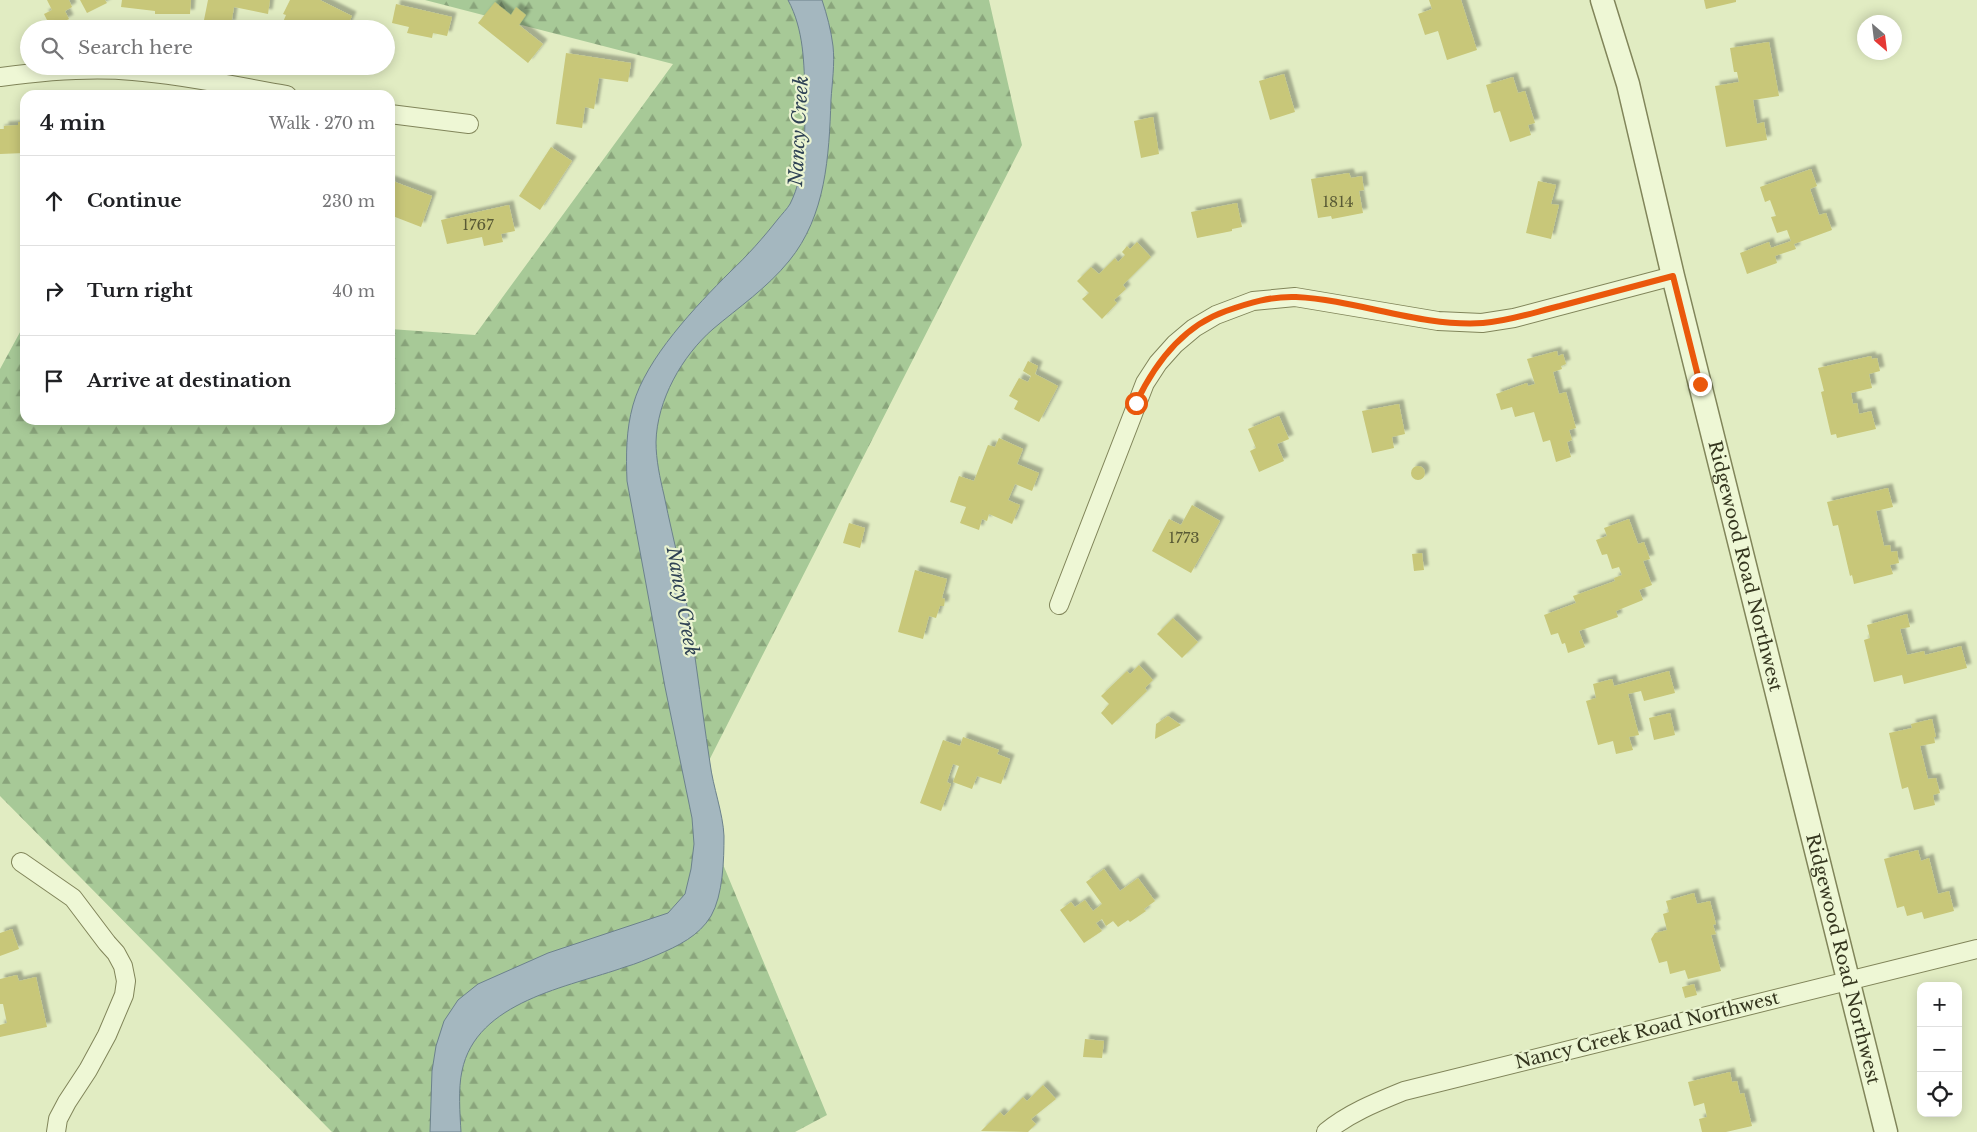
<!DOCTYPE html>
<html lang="en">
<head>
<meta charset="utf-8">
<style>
	:root { --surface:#fff; --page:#f6f6f6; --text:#202124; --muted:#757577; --line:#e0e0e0 }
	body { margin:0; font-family:"Libre Baskerville",serif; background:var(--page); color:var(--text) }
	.controls { position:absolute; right:15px; bottom:15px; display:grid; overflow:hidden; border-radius:10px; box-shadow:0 2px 12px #0003 }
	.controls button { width:45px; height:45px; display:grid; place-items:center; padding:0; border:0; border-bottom:1px solid var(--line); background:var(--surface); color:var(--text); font:25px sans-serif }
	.compass { position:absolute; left:1857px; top:15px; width:45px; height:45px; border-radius:50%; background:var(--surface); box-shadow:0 2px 12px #0003; rotate:152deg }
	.stop { position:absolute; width:15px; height:15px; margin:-11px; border:4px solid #ea580c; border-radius:50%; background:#fff }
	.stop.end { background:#ea580c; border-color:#fff; box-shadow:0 1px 5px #0008 }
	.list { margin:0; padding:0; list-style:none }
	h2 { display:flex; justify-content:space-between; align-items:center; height:65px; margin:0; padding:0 20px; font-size:21px }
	h2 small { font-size:16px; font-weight:400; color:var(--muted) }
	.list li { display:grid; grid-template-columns:32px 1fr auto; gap:15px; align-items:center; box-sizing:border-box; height:90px; padding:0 20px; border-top:1px solid var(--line) }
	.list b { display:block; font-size:19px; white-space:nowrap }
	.list em { font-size:16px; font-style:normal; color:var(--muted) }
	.icon { flex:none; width:28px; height:28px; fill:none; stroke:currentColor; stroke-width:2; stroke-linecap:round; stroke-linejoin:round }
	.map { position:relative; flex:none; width:1977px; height:1132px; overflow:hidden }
	.search { position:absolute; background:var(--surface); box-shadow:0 2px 12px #0003; left:20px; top:20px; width:375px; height:55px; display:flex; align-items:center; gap:12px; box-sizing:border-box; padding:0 18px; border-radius:28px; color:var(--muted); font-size:19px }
	.panel { position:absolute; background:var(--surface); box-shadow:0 2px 12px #0003; left:20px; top:90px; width:375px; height:335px; border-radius:15px }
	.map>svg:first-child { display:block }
	.forest { fill:url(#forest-firs) }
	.water { fill:#a4b7bf; stroke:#6c828c }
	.building { fill:#c8c779; filter:url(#shadow) }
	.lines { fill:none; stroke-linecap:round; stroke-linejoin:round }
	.minor-casing { stroke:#81855a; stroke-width:20 }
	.tertiary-casing { stroke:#81855a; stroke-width:25 }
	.minor { stroke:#eef7d5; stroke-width:18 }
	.tertiary { stroke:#eef7d5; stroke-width:22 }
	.route { stroke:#ea580c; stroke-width:6 }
	.labels { text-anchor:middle; stroke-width:4.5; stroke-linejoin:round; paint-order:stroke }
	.number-label { font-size:15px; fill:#595a35 }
	.street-label { font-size:18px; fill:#34351e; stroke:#eaf4d1 }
	.water-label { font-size:19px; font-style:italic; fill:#2e4154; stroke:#eaf4d1 }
</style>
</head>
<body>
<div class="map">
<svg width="1977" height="1132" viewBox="0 0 1977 1132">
	<defs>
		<pattern id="forest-firs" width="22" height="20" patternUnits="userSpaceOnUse" patternTransform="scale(1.25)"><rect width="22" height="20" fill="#a7c997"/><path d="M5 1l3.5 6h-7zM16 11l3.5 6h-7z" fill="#89a47b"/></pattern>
		<filter id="shadow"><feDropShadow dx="4.5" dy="-4.5" stdDeviation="1" flood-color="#0004"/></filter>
	</defs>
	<rect width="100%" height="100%" fill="#e1ecc2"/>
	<path class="forest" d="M425,0h564l33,145 -329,647 134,323 -32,17h-463l-332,-336v-427l25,-46v97h365v-91l85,6 198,-271z"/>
	<path class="water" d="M788,0h34c5,15 9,30 11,46 2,18 -1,37 -2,54 -2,56 -5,116 -42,161 -22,27 -50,46 -76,68 -31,27 -56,71 -57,113 0,18 4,36 8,53 5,25 11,49 16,73 13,64 20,130 30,195 3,24 13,50 14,73 0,24 -1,59 -13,80 -12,20 -33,30 -54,39 -10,4 -21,9 -32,12 -56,20 -149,34 -163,104 -4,17 -2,44 -1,61h-31l2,-61 4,-25 8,-25 14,-21 20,-16 70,-31 120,-40 17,-19 6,-25 3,-25 -2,-26 -27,-131 -38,-206c-1,-26 -1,-51 6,-76 13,-47 63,-99 97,-133 18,-17 33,-34 48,-53 4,-5 9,-10 12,-15 16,-31 15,-75 15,-108 -1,-33 -1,-66 -17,-96z"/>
	<g class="building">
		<path d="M47,0h22l3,7 -7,4 4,8 -18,9 -7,-14 8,-4z"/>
		<path d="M80,0h25l2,3 -20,10z"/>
		<path d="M122,0h69l-1,14h-35v-3l-34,-4z"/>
		<path d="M208,0h62l-2,14 -34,-7 -3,18 -27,-5z"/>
		<path d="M290,0h30l32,16 -6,13h-27l-8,-4 -2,4h-29l6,-14 -3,-1z"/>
		<path d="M1429,0h32l16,50 -30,10 -9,-29 -13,4 -7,-21 14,-5z"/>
		<path d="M1704,0h32v2l-30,7z"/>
		<path d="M495,2l16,13 5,-8 10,8 -7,10 24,19 -15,19 -50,-40z"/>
		<path d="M396,4l56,13 -5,19 -14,-3 -1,5 -25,-5 2,-6 -17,-4z"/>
		<path d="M1769,42l10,54 -26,4 4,24 7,-2 3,18 -41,7 -11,-61 24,-4 -2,-10h-3l-4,-24z"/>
		<path d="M566,53l65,10 -3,19 -29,-4 -5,31 -9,-2 -3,21 -26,-4z"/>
		<path d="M1284,74l11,38 -25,8 -11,-39z"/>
		<path d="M1513,77l5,16 7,-2 10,32 -7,2 3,10 -21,7 -10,-31 -6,2 -8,-28z"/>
		<path d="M1153,117l6,37 -18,4 -7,-37z"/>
		<path d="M18,122h7v31l-25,1v-25h4v-3l14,-1z"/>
		<path d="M551,147l21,14 -32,49 -21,-14z"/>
		<path d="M1811,169l6,17 -7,3 9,26 7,-2 6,17 -38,14 2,5 -21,7 2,7 -30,11 -7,-21 29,-11 2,6 20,-7 -4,-11 -10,3 -6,-16 5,-1 -6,-16 -5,2 -5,-15z"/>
		<path d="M1349,173l2,5 11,-2 2,14 -5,1 4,22 -31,6 -1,-3 -13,2 -7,-39z"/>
		<path d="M390,180l42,16 -11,31 -31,-12z"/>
		<path d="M1538,181l18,4 -5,19 8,1 -8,34 -25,-6z"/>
		<path d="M1237,203l5,24 -10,2v2l-35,7 -6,-26z"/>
		<path d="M509,205l6,26 -14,3 2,8 -19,4 -2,-9 -35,7 -6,-24z"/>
		<path d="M1137,242l14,15 -28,28 3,4 -12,11 3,3 -15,16 -20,-20 7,-6 -12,-12 14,-14 8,7 16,-16 3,4 7,-7 -3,-3 5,-6 3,3z"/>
		<path d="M1557,351l1,5 5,-2 3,10 -5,2 1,3 -9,3 6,22 7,-2 10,36 -7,2 3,10 -5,2 4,15 -15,5 -6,-22 -7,2 -9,-30 -19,5 -3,-10 -11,3 -5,-16 31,-11 1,3 7,-2 -8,-25z"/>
		<path d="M1871,356l1,3 5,-1 3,13 -11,3 3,14 -21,5 2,11 4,-1 2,11 12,-3 5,18 -39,9 -1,-4 -5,1 -10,-43 3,-1 -6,-23z"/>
		<path d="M1028,361l10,5 -3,8 23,12 -19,36 -25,-13 4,-8 -9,-5 10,-18 9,4 3,-6 -8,-5z"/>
		<path d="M1399,404l6,30 -13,3 2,11 -22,5 -10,-42z"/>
		<path d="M1279,416l10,23 -12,5 7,17 -25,11 -9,-21 6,-3 -8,-19z"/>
		<path d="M999,438l24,11 -6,15 22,9 -7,18 -17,-7 -7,16 12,5 -8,19 -23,-10 -2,7 -5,-2 -3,11 -19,-7 6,-16 -16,-5 9,-26 15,5 14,-36 7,2z"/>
		<circle cx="1418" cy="473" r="7"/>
		<path d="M1888,488l5,19 -17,4 8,35 6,-1 1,7 6,-1 2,12 -9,2 3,9 -39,10 -2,-9 -2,1 -12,-51 -5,1 -6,-24z"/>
		<path d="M1192,505l28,16 -29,52 -39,-22 17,-32 12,6z"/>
		<path d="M1629,519l9,25 6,-2 6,17 -7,2 9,24 -13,5 4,10 -27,11 2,6 -39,14 6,16 -17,6 -3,-10 -3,1 -4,-11 -7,2 -7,-20 32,-12 -3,-7 42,-15 -1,-3 8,-3 -3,-8 -7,2 -5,-15 -5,1 -6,-15 11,-4 -3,-8z"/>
		<path d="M849,523l16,5 -5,20 -17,-5z"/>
		<path d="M1422,553l2,17 -10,1 -2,-17z"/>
		<path d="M915,570l32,9 -5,19 3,1 -1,7h-4l-4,12 -7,-2 -6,23 -25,-7z"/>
		<path d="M1907,614l3,13 -10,2 7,26 17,-4 1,4 36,-9 6,22 -63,16 -2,-9 -28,7 -10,-42 6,-2 -3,-13z"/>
		<path d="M1173,618l25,24 -16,16 -25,-24z"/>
		<path d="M1139,665l14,15 -8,8 2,3 -35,34 -11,-12 8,-9 -8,-8 26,-25 3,3z"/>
		<path d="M1669,671l6,22 -31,8 -3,-10 -13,3 11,41 -10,2 4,13 -17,4 -3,-13 -15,4 -12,-44 10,-3 -3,-14 19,-5 2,7z"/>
		<path d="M1670,713l5,22 -21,5 -5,-22z"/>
		<path d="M1168,716l13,9 -26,14 1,-15z"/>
		<path d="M1932,719l4,18h-2l1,6 -15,3 8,33 8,-1 4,15 -7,2 2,10 -21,5 -6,-23 -6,2 -13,-56 23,-5 -1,-4z"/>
		<path d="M963,737l36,13 -2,4 13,5 -9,25 -24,-8 -5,13 -19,-7 6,-16 -6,-2 -6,18 4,2 -10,27 -21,-8 23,-63 17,6z"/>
		<path d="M1918,850l3,11 8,-3 9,36 11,-3 5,20 -30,8 -2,-7 -15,4 -3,-10 -7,2 -13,-49z"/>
		<path d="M1104,869l16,22 18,-13 17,23 -11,8 2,2 -16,11 -2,-2 -10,7 -5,-6 -7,5 -4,-7 -6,4 6,8 -18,12 -24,-33 11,-8 4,5 10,-7 8,11 9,-7 -16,-22z"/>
		<path d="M1694,893l3,11 13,-3 6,23 -3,1 3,9 -5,1 10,36 -33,8 -3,-9 -15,4 -3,-13 -8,2 -8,-24 4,-6 12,-3 -4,-16 6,-2 -3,-11z"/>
		<path d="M12,929l7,20 -19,7v-23z"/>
		<path d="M17,975l2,6 17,-4 11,50 -47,10v-12l7,-2 -4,-19h-3v-25z"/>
		<path d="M1694,984l3,11 -12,3 -3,-11z"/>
		<path d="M1085,1039l19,2 -2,17 -19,-1z"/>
		<path d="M1730,1072l2,10 5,-1 3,13 4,-1 8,33 -26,6h-24l-3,-13 8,-2 -3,-14 -10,3 -6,-24z"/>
		<path d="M1043,1085l13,14 -25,20 5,5 -8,8 -47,-1 19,-19 4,4 19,-19 4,4z"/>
	</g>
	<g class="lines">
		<g class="minor-casing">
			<g id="minor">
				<path d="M0,77c44,-6 89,-10 133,-6 51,4 102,15 154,24"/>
				<path d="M390,114l79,10"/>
				<path d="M1059,605l86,-222 13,-20 17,-19 19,-16 22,-13 37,-14 42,-4 143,24 44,2 32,-5 159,-42"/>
				<path d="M21,862l52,36 34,45 9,10 7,13 3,15 -2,14 -17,40 -19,35 -21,32 -9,17 -2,13"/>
				<path d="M1326,1132c23,-19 51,-30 78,-41l573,-142"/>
			</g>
		</g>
		<g class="tertiary-casing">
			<g id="tertiary">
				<path id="s1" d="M1602,0l26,84 45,192 213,856"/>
			</g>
		</g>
		<use href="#minor" class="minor"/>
		<use href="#tertiary" class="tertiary"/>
	</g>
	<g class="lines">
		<path class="route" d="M1136,403c19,-40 47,-77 90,-92 23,-8 45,-15 70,-14 62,3 123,30 187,26 26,-2 52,-11 77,-17 38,-10 75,-20 113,-30l27,108"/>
	</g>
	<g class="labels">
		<g class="number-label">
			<text x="1338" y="207">1814</text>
			<text x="478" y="230">1767</text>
			<text x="1184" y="543">1773</text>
		</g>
		<g class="street-label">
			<text dy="6" stroke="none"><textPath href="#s1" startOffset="584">Ridgewood Road Northwest</textPath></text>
			<text dy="6" stroke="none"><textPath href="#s1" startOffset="989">Ridgewood Road Northwest</textPath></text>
			<text transform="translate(1647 1030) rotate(-14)" y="6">Nancy Creek Road Northwest</text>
		</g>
		<g class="water-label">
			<text transform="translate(798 131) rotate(-87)" y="7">Nancy Creek</text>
			<text transform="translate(683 601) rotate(80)" y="7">Nancy Creek</text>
		</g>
	</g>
</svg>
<div class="controls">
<button>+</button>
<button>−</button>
<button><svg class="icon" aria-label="locate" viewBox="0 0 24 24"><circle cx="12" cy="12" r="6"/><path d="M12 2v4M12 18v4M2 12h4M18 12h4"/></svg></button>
</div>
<svg class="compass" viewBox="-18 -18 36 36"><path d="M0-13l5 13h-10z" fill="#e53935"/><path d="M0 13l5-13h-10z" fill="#757577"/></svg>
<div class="stop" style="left:1136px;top:403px"></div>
<div class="stop end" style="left:1700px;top:384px"></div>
<div class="search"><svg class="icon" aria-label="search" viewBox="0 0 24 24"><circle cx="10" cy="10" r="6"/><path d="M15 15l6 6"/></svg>Search here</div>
<section class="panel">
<h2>4 min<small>Walk · 270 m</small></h2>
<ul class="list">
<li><svg class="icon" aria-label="ahead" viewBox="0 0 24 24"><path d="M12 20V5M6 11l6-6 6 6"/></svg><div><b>Continue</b></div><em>230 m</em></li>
<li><svg class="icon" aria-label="right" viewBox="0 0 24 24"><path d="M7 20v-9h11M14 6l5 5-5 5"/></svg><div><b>Turn right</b></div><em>40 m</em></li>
<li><svg class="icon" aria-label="arrive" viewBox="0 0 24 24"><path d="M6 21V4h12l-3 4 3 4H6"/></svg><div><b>Arrive at destination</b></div></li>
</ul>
</section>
</div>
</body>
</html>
